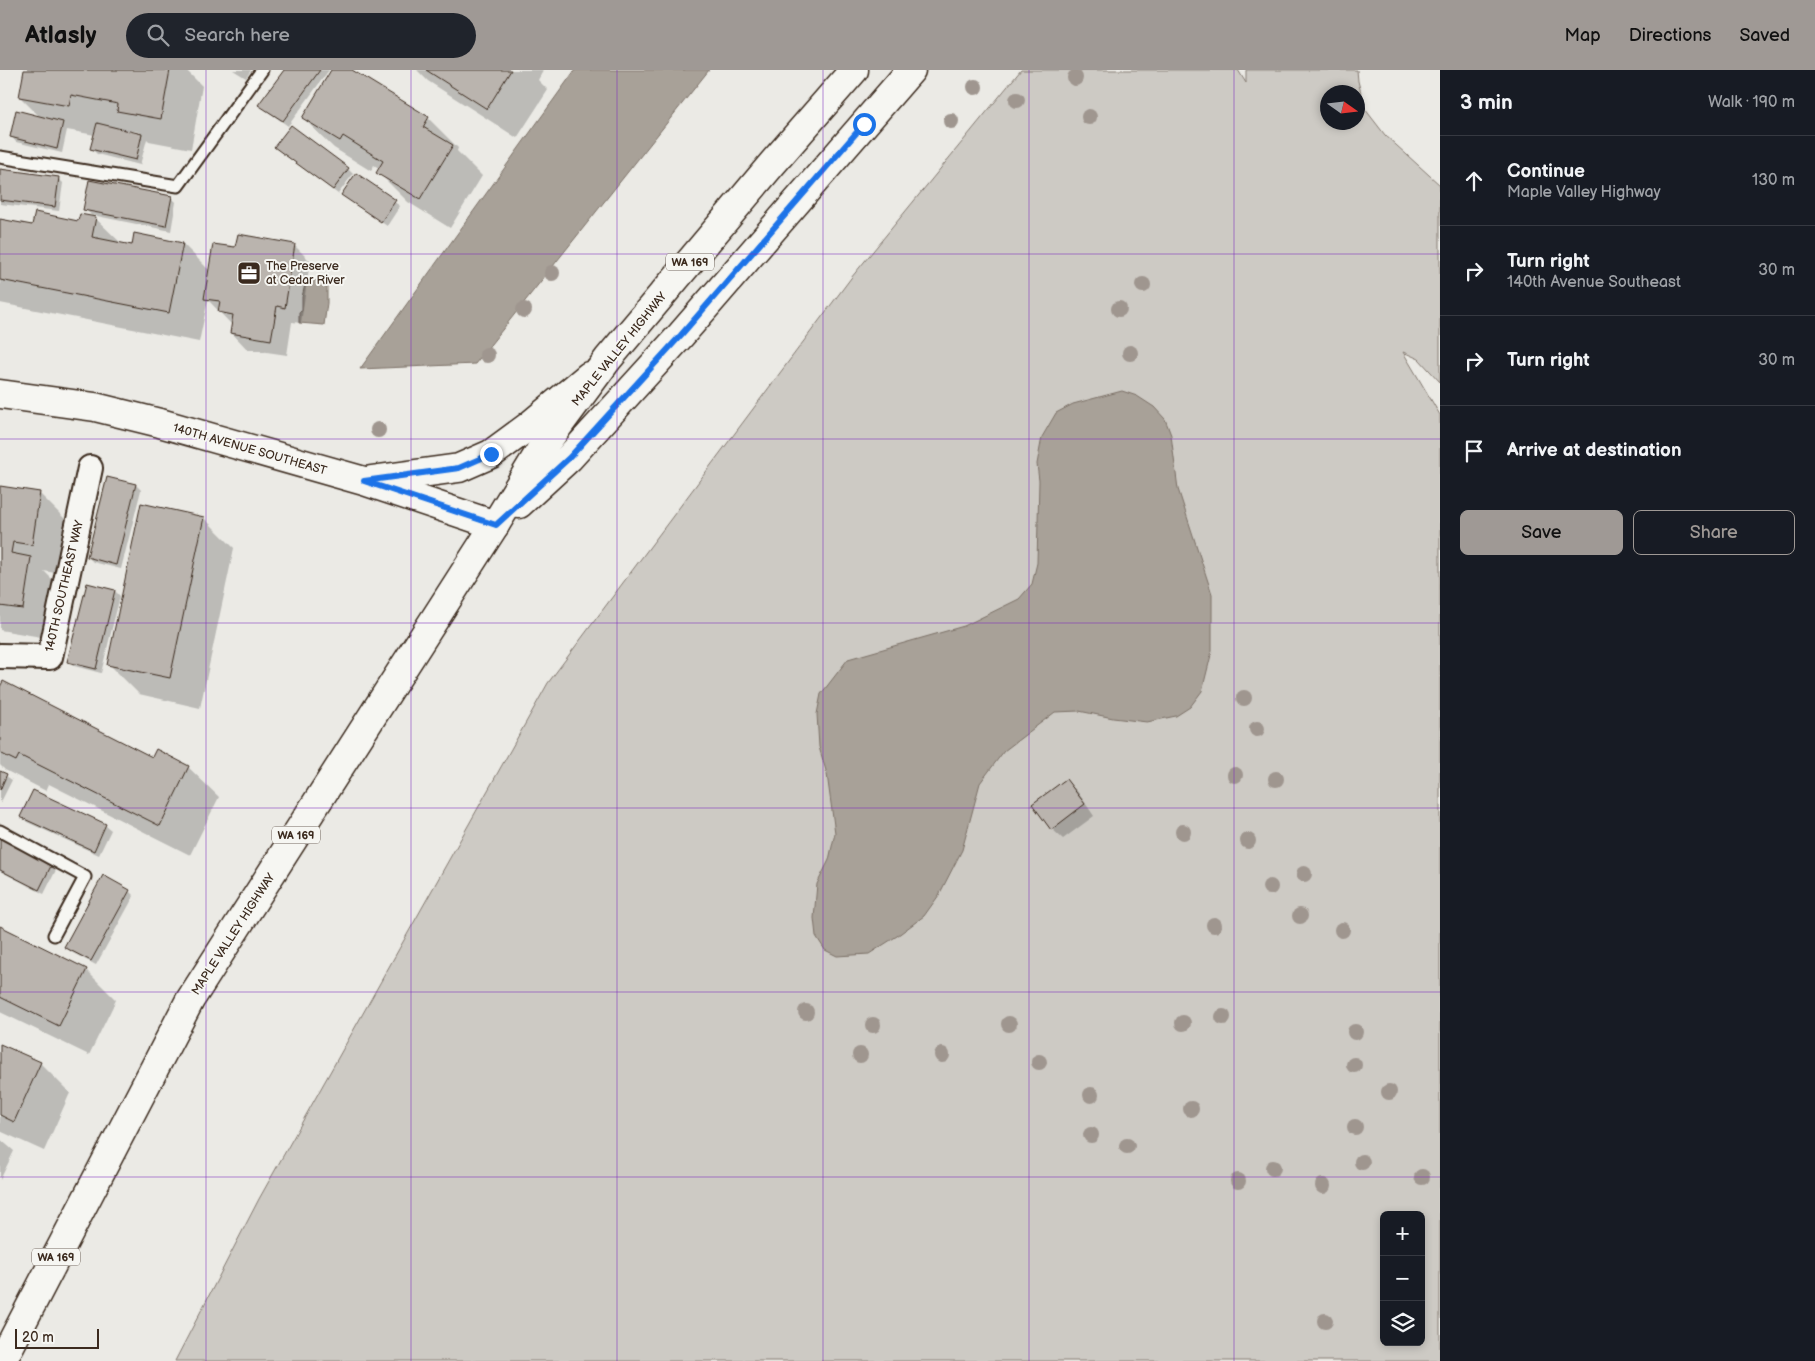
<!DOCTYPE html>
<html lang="en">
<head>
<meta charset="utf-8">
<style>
	:root { --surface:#171b24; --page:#20242c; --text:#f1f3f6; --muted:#9ea1a6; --line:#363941; --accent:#9f9995 }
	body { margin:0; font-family:"Balsamiq Sans",sans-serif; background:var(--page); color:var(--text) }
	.controls { position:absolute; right:15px; bottom:15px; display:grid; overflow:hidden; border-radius:8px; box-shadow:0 2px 8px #0003 }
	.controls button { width:45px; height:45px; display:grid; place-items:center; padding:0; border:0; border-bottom:1px solid var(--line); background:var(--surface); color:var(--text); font:25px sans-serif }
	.compass { position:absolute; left:1320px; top:15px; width:45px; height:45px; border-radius:50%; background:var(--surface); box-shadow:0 2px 8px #0003; rotate:104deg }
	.scale { position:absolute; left:15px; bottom:12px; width:84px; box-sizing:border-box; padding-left:5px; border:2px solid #3b2a1e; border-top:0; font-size:14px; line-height:18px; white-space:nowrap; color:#3b2a1e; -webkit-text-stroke:4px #f6f6f2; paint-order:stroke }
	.stop { position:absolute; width:15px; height:15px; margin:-11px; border:4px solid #1a73e8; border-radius:50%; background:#fff }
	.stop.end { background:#1a73e8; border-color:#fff; box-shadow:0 1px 5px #0008 }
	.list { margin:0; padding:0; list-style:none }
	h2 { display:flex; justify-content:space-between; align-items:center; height:65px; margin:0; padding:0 20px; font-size:21px }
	h2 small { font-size:16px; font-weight:400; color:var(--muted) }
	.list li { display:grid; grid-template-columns:32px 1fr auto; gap:15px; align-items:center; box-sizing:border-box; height:90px; padding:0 20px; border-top:1px solid var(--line) }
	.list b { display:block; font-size:19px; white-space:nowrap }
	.list p { margin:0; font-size:16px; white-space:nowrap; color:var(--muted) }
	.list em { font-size:16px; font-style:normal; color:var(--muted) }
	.actions { display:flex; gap:10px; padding:15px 20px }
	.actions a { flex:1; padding:11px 0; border:1px solid var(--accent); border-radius:8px; text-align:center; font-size:18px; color:var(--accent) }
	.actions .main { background:var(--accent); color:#111 }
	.icon { flex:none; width:28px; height:28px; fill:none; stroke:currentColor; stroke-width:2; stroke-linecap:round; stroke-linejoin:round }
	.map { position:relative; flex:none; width:1440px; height:1291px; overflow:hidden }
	header { display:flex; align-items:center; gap:30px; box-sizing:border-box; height:70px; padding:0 25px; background:var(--accent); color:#111 }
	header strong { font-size:24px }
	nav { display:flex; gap:28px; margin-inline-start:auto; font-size:18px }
	.search { width:350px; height:45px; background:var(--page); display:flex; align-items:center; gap:12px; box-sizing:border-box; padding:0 18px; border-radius:28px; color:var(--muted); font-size:19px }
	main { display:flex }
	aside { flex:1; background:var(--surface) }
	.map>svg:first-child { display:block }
	.green { fill:#cdcac4; stroke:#847a71; fill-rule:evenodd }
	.water { fill:#a8a198; stroke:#7c7167 }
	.shadow { fill:#0003; fill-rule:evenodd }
	.building { fill:#bab4ae; stroke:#3b2a1e }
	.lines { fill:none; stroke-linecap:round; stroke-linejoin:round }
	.service-casing { stroke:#3b2a1e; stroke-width:15 }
	.minor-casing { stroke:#3b2a1e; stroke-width:28 }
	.secondary-casing { stroke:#3b2a1e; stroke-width:31 }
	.primary-casing { stroke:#3b2a1e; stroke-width:31 }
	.service { stroke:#f6f6f2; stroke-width:11 }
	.minor { stroke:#f6f6f2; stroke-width:24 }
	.secondary { stroke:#f6f6f2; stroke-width:28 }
	.primary { stroke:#f6f6f2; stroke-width:28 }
	.tree { fill:#9f968f }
	.route { stroke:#1a73e8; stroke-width:6 }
	.grid { fill:none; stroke:#7b2cbf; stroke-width:1; stroke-opacity:0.55 }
	.labels { text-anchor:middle; stroke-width:4; stroke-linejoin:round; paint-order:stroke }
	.shield { fill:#f6f6f2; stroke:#73675e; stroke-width:1 }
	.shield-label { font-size:11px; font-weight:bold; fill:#3b2a1e }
	.poi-label { font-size:12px; fill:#3b2a1e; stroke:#f6f6f2; text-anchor:start }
	.street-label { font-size:12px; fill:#3b2a1e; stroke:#f6f6f2 }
</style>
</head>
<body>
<header>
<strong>Atlasly</strong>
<div class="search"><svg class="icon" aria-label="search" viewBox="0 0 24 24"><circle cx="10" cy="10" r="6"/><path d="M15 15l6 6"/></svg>Search here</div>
<nav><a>Map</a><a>Directions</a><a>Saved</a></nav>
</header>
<main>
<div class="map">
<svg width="1440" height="1291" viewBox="0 0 1440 1291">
	<rect width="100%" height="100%" fill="#ebeae5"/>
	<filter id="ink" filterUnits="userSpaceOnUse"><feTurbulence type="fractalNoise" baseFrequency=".02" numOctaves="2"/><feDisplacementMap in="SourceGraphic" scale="10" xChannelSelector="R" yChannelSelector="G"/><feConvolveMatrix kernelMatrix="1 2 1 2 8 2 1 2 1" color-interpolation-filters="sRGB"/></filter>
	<g filter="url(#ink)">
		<path class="green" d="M1021,0h217l8,13v-13h111l1,11 7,28 20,26 55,50v197l-21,-23 -16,-7 37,63v946h-1265l84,-162 289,-516 303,-405zM1328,22h30v30h-30zM1384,1145h37v127h-37z"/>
		<g class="water">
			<path d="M575,0h134l-234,294 -115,5z"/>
			<path d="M306,210l21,1v22l-3,22 -25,-2v-11l3,-1v-14z"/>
			<path d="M1122,321l15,5 17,11 11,12 6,16 7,54 34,105v57l-10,40 -12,16 -14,9 -29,6 -34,-4 -34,-7 -24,1 -51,39 -24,32 -18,67 -23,45 -15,21 -27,20 -28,18 -32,2 -12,-6 -9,-14 -2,-18 3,-34 12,-24 6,-27 -8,-59 -8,-27 -2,-33 4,-20 27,-35 116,-33 55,-27 13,-15 5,-21 2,-82 -2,-17 5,-27 14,-24 17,-9z"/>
		</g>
		<g class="shadow">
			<path d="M25,0h161l16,16 -11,63 -42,-8 -2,-2 -7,26 -43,-11 -5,-5 3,-14 -28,-5 -5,23 -46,-11 -5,-6 30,-18 -21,-21zM128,60l11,2 4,4 -15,-4z"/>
			<path d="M233,0h18l-5,8z"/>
			<path d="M285,0h44l-41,56 -29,-21z"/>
			<path d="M333,0h17l78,48 30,30 -1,3 25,25 -32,52 -42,-26 -30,-30 2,-3 -6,-4 -3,6 -37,-23 -31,-30z"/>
			<path d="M417,0h125l1,1 -5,9 10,10 -31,48 -89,-57z"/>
			<path d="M281,82l67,17 5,5 -15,20z"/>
			<path d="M0,100l58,8 5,5 -4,28 -59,-7z"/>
			<path d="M357,105l43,31 -13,20 -45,-31z"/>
			<path d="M171,127l5,5 -5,29 -79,-16 30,29 11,3 50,-3 27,27 27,-22 57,-4 16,16 -9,62 -9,-1 -5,33 -40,-6 -16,-17 1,-7 -24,-25 -9,42 -199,-39v-83l33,7 46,-4 14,-6 -8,-8z"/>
			<path d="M136,415l5,5 -20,79 -28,-7 -5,-5z"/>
			<path d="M0,417l39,6 30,30 -8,51 -17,-3 17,17 -8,51 -53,-9z"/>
			<path d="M204,448l30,30 -34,160 -61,-14 -30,-30z"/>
			<path d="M88,514l27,7 5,5 -19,77 -27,-7 -5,-5z"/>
			<path d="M0,620l152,68 4,-7 32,16 31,30 -29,58 -141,-71 -3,7 -41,-21 -5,-5z"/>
			<path d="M0,702l12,8 -12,24z"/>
			<path d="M1066,711l11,10 17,25 -31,23 -11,-10z"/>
			<path d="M33,722l73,34 5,4 -12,25 -72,-33 -5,-5z"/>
			<path d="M0,769l51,26 5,5 -12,24 -44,-23z"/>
			<path d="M129,821l5,5 -38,69 -25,-13 -5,-5z"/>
			<path d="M0,858l86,42 30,30 -27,55 -89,-43z"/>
			<path d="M0,975l40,18 30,30 -26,58 -44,-20z"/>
			<path d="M0,1069l14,12 -14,29z"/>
		</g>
		<g class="building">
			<path d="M24,0h146l-9,49 -44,-8 1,-7 -47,-9 -2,11 -50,-9z"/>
			<path d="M284,0h36l-37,51 -25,-16z"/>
			<path d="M331,0h21l77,47 -6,10 30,18 -33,54 -44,-26 7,-12 -40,-25 -3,5 -38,-23z"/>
			<path d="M426,0h85l-24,39z"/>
			<path d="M16,40l47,12 -6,27 -47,-12z"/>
			<path d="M97,53l45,11 -6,26 -46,-11z"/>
			<path d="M291,55l58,43 -16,22 -59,-43z"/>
			<path d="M0,99l59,8 -4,30 -55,-7z"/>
			<path d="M356,103l40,27 -15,22 -40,-27z"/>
			<path d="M89,110l83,16 -6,30 -83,-16z"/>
			<path d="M35,142l43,9 2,-7 16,3 -4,20 40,8 2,-12 49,10 -14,70 -169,-33v-61l32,6z"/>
			<path d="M238,164l57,10 -10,64 -8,-2 -6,34 -41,-7 3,-18 -15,-3 2,-11 -16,-2 9,-55 22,3z"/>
			<path d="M107,407l29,7 -20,81 -29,-8z"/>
			<path d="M0,416l40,6 -8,53 -19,-3 -2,11 20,4 -8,52 -23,-3z"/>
			<path d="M141,433l63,14 -34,161 -63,-13z"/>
			<path d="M87,513l28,7 -19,79 -29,-7z"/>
			<path d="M3,611l149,76 4,-8 33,17 -29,60 -141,-71 -3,6 -16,-8v-66z"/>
			<path d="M0,701l7,3 -7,16z"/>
			<path d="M1066,709l19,25 -34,26 -19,-26z"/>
			<path d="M33,720l73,34 -12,27 -74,-34z"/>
			<path d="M0,767l52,27 -13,26 -39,-20z"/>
			<path d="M103,805l27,15 -39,71 -27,-14z"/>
			<path d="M0,856l87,43 -28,57 -59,-29z"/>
			<path d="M0,974l41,18 -27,60 -14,-7z"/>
		</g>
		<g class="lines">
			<g class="service-casing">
				<g id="service">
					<path d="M0,87l178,29 84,-116"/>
					<path d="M0,761l85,46 -31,58"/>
				</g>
			</g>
			<g class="minor-casing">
				<path id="minor" d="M0,586l50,1 40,-189"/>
			</g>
			<g class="secondary-casing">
				<g id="secondary">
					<path d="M0,324l95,13 65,16 204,58 131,44"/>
					<path d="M371,410l88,-12 32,-14 38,-28 60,-50"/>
				</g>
			</g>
			<g class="primary-casing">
				<g id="primary">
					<path d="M519,434l50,-46 112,-123 230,-265"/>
					<path d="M2,1291l188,-361 305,-475 47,-77 66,-89 164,-195 82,-94"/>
				</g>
			</g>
			<use href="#service" class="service"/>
			<use href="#minor" class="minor"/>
			<use href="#secondary" class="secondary"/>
			<use href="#primary" class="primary"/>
		</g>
		<g class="tree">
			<circle cx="1075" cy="8" r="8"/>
			<circle cx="975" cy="17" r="8"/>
			<circle cx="1017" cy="30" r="8"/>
			<circle cx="1089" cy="47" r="8"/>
			<circle cx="951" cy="51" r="8"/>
			<circle cx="552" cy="203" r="8"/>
			<circle cx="1143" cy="215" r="8"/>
			<circle cx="1119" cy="239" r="8"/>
			<circle cx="524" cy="240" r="8"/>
			<circle cx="1130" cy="283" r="8"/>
			<circle cx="487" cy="285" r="8"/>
			<circle cx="378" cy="360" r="8"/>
			<circle cx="1244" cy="628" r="8"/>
			<circle cx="1257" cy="659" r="8"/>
			<circle cx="1235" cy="705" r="8"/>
			<circle cx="1276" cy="709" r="8"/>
			<circle cx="1183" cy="762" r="8"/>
			<circle cx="1248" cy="771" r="8"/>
			<circle cx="1304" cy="804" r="8"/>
			<circle cx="1270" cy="817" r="8"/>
			<circle cx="1300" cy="846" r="8"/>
			<circle cx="1214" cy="855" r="8"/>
			<circle cx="1342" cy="860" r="8"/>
			<circle cx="806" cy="942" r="8"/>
			<circle cx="1223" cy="947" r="8"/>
			<circle cx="1183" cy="953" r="8"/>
			<circle cx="1009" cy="954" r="8"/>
			<circle cx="873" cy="955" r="8"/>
			<circle cx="1355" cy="962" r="8"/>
			<circle cx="860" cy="985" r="8"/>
			<circle cx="942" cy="985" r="8"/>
			<circle cx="1039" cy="992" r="8"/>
			<circle cx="1354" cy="995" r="8"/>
			<circle cx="1389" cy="1022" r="8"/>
			<circle cx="1091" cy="1025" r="8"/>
			<circle cx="1191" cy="1039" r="8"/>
			<circle cx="1355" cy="1057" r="8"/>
			<circle cx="1091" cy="1065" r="8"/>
			<circle cx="1127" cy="1076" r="8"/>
			<circle cx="1362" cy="1092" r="8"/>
			<circle cx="1273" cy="1098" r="8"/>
			<circle cx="1422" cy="1107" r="8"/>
			<circle cx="1238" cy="1111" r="8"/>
			<circle cx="1323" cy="1116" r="8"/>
			<circle cx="1325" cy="1251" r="8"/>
		</g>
	</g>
	<g class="lines" filter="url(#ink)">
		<path class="route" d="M491,384l-32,14 -95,13 132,44 73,-67 112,-123 183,-211"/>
	</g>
	<path class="grid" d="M206,0v1291M411,0v1291M617,0v1291M823,0v1291M1029,0v1291M1234,0v1291M0,184h1440M0,369h1440M0,553h1440M0,738h1440M0,922h1440M0,1107h1440"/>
	<defs>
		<g id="office-square" transform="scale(1.25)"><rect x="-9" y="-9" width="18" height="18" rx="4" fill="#3b2a1e" stroke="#f6f6f2"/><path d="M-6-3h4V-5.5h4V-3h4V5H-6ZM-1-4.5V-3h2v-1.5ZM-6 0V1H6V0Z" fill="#fff"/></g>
	</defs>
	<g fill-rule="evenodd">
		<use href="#office-square" x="249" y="203"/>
	</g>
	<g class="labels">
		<g class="shield">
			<rect x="666" y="183.5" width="48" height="17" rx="4"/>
			<rect x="272" y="756.5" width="48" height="17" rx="4"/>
			<rect x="32" y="1178.5" width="48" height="17" rx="4"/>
		</g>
		<g class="shield-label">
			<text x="690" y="196">WA 169</text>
			<text x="296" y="769">WA 169</text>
			<text x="56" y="1191">WA 169</text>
		</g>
		<g class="poi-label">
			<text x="266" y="200">The Preserve<tspan x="266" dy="14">at Cedar River</tspan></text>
		</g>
		<g class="street-label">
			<text transform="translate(619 279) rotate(-51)" y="4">MAPLE VALLEY HIGHWAY</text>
			<text transform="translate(250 379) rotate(16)" y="4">140TH AVENUE SOUTHEAST</text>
			<text transform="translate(64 516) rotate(-77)" y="4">140TH SOUTHEAST WAY</text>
			<text transform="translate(233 864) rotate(-57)" y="4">MAPLE VALLEY HIGHWAY</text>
		</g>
	</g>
</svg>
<div class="controls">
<button>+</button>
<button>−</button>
<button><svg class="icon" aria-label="layers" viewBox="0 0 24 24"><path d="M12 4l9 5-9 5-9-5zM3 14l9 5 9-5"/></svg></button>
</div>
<svg class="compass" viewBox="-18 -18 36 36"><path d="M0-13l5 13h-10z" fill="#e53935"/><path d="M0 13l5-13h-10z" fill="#9ea1a6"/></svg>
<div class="scale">20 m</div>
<div class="stop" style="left:864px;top:54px"></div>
<div class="stop end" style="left:491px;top:384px"></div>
</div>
<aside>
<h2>3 min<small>Walk · 190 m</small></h2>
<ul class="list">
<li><svg class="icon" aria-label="ahead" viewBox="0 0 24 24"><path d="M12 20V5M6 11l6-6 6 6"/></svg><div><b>Continue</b><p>Maple Valley Highway</p></div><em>130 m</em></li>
<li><svg class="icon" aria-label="right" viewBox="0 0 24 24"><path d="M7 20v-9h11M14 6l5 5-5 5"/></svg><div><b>Turn right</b><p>140th Avenue Southeast</p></div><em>30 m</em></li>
<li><svg class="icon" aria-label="right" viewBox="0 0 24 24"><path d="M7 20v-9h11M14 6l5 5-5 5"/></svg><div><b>Turn right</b></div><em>30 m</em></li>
<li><svg class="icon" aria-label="arrive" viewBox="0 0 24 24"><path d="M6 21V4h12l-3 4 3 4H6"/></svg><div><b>Arrive at destination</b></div></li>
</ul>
<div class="actions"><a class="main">Save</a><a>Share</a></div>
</aside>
</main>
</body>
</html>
